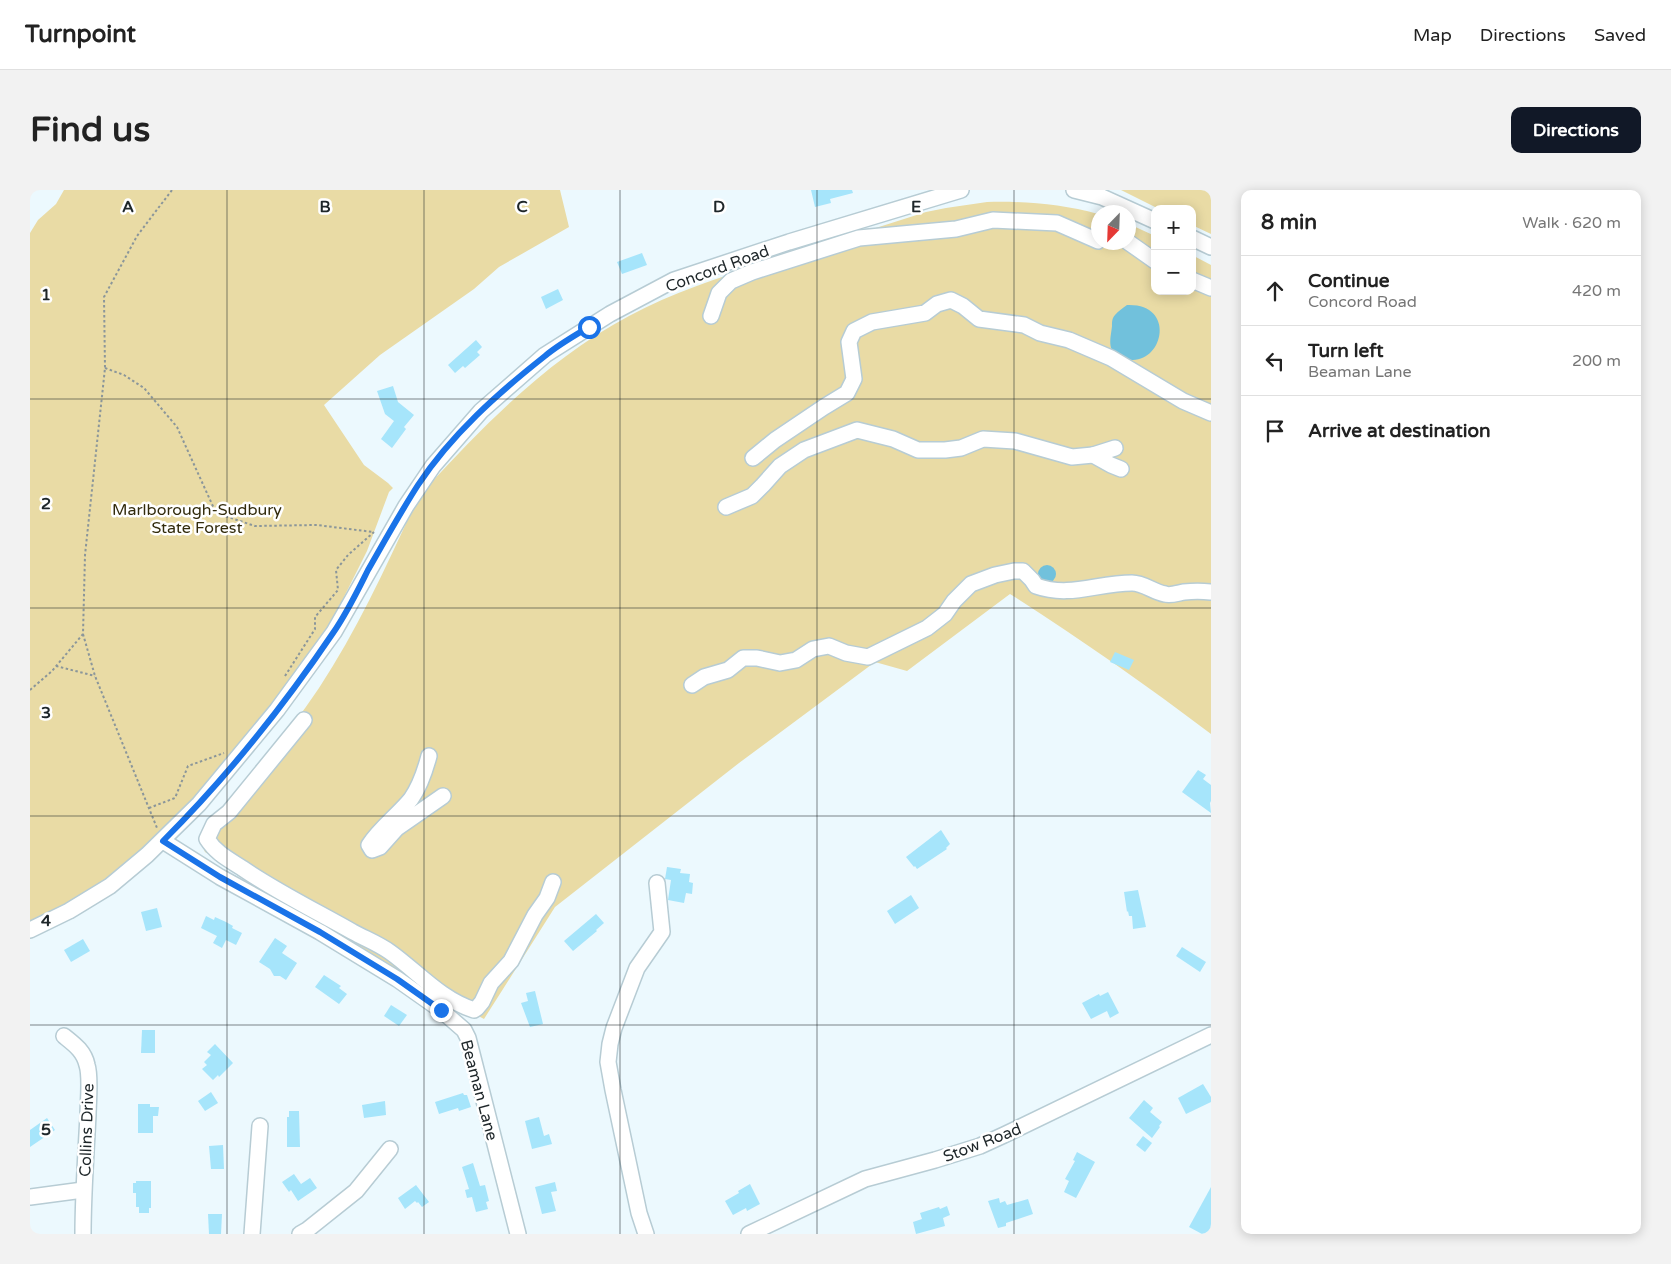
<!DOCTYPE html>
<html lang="en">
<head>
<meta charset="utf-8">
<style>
	:root { --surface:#fff; --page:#f2f2f2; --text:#222; --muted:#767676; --line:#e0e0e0; --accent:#111827 }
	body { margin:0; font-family:"Varela Round",sans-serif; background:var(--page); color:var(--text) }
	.controls { position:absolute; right:15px; top:15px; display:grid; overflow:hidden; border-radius:10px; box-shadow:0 2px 12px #0003 }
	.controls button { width:45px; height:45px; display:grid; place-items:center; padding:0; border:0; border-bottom:1px solid var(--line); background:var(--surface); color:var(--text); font:25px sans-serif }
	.compass { position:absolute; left:1061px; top:15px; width:45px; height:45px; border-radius:50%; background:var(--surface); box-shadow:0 2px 12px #0003; rotate:203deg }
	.stop { position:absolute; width:15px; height:15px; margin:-11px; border:4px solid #1a73e8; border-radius:50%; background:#fff }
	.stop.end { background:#1a73e8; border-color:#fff; box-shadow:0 1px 5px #0008 }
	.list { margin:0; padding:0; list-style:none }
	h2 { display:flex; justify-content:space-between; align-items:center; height:65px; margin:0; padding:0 20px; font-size:21px }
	h2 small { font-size:16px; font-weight:400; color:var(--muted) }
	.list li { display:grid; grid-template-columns:32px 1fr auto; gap:15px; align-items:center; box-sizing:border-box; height:70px; padding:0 20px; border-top:1px solid var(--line) }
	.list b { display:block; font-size:19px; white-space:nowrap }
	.list p { margin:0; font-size:16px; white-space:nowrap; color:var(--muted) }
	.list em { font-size:16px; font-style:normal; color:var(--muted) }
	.icon { flex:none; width:28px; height:28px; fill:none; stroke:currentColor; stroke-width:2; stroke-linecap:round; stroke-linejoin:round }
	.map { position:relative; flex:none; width:1181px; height:1044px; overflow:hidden; border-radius:10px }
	header { display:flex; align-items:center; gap:30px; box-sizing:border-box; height:70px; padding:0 25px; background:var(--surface); border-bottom:1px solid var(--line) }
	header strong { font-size:24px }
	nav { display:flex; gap:28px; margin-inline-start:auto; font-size:18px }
	.intro { display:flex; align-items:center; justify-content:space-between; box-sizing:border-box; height:120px; padding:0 30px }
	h1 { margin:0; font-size:35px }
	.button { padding:12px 22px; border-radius:10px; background:var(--accent); color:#fff; font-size:18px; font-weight:700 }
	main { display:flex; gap:30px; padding:0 30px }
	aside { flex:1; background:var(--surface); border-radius:10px; box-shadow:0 2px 12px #0003 }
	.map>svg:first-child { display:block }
	.green { fill:#e9dba5 }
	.water { fill:#71c1dc }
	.building { fill:#a6e5fb }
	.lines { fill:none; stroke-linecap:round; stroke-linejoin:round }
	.minor-casing { stroke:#b7ccd4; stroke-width:18 }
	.path { stroke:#8b969a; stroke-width:2; stroke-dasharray:2.5 2.5; stroke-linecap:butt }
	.minor { stroke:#fff; stroke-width:15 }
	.route { stroke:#1a73e8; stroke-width:6 }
	.grid { fill:none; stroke:#1e2629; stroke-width:1; stroke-opacity:0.55 }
	.labels { text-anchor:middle; stroke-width:5; stroke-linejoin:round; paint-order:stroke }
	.street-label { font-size:16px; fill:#1e2629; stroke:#fff }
	.park-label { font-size:16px; fill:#322b0c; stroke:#fff }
	.grid-label { font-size:16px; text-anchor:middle; font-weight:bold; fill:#1e2629; stroke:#fff; stroke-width:5; stroke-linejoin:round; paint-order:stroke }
</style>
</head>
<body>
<header>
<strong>Turnpoint</strong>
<nav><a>Map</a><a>Directions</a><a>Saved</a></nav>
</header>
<div class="intro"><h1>Find us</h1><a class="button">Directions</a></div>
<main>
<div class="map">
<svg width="1181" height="1044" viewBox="0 0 1181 1044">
	<rect width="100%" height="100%" fill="#ecf9fe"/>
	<g class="green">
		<path d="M34,0h496l9,37 -70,40 -25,22 -94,66 -56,50 40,60 24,18 5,5 -4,4 -22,59 -51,102 -68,92 -135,134 -83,52v-698l8,-13 18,-16z"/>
		<path d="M1091,0h90v44l-19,-9v-16h-33z"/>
		<path d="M957,12c38,-1 75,2 111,12v28h30l1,-18 26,12v55h37v-36l19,10v469c-65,-49 -132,-96 -201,-140l-103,77 -32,-9 -136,101 -184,144 -71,112 -54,-29 -225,-138 -4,-9c38,-53 82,-101 118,-155 42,-64 73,-134 105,-204l3,3c60,-65 123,-129 202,-171 46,-25 96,-40 145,-56 51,-16 102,-32 152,-48l20,-4z"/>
	</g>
	<g class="water">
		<path d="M1097,115c54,-2 34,70 -7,52 -14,-6 -9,-20 -8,-31 0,-4 0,-8 3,-11 3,-4 8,-7 12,-10z"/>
		<circle cx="1017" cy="384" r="9"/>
	</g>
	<g class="building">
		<path d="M781,0h41l1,3 -23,6 1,4 -16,4z"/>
		<path d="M612,63l5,12 -25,9 -5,-12z"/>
		<path d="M528,99l5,11 -17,9 -5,-12z"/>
		<path d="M446,150l6,7 -5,5 3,3 -15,13 -2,-2 -8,7 -7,-8z"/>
		<path d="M363,196l5,16 16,13 -10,12 2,2 -14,19 -11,-9 13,-18 -9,-7 -8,-23z"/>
		<path d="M1085,462l19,8 -5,10 -19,-8z"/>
		<path d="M1168,580l8,5 -3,4 8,6v16l-1,2 1,10 -29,-21z"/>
		<path d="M911,640l9,14 -4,4 1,1 -30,20 -2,-3 -1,1 -8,-10z"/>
		<path d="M637,677l14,2 -1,4 10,1 -1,8 4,1 -1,11 -6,-1 -2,10 -16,-3 3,-20 -6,-1z"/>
		<path d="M1108,700l8,37 -13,2 -1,-13h-3l-1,-5 -1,1 -3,-20z"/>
		<path d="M881,705l8,13 -24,16 -8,-13z"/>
		<path d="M127,718l5,19 -16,4 -5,-19z"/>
		<path d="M566,724l8,9 -8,7 1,1 -24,20 -9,-10z"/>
		<path d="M176,726l8,4 1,-3 11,5 7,4 -1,2 10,5 -6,12 -10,-5 -4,8 -9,-5 4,-7 -16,-8z"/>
		<path d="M245,748l12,8 -5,7 15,10 -11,17 -6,-4h-6l-4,-7 -11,-7z"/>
		<path d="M53,749l7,12 -19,11 -7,-12z"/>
		<path d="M1152,757l24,15 -6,10 -24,-16z"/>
		<path d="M294,785l17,11 -2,2 8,6 -8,10 -24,-17z"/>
		<path d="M505,801l8,33 -13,3 -9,-24 7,-2 -2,-8z"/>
		<path d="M1078,802l11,21 -9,5 -3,-7 -16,8 -9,-16 17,-9 1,2z"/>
		<path d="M361,815l16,10 -8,11 -15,-10z"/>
		<path d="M112,840h13v23h-14z"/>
		<path d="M185,854l18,19 -14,14 -1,-2 -5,5 -11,-11 5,-4 -3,-3 7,-7 -4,-3z"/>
		<path d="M1173,894l8,13v5l-25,12 -8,-16z"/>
		<path d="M181,902l7,11 -13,8 -7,-10z"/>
		<path d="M433,903l1,2h3l4,12 -12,4 -1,-3 -19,6 -4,-12z"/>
		<path d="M1114,910l9,8 -3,4 12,10 -3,4 1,1 -8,11 -23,-20z"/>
		<path d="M355,911l1,14 -22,3 -2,-13z"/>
		<path d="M108,914h12v3h9l-1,9h-5v17h-15z"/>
		<path d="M259,921h10l1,36h-13v-30h2z"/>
		<path d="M509,927l5,19 5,-2 3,10 -20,5 -7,-28z"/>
		<path d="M17,928l8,12 -25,17v-17z"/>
		<path d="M1113,946l9,7 -7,9 -9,-7z"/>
		<path d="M193,955l1,24h-13l-2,-23z"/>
		<path d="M1047,962l18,10 -19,36 -12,-6 5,-11 -4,-2 10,-18 -2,-1z"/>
		<path d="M443,973l7,23 5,-1 4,16 -3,1 2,7 -12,3 -4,-15 -5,1 -2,-8 4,-1 -7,-22z"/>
		<path d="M264,984l7,10 9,-6 7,10 -19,13 -7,-11 -2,2 -7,-10z"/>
		<path d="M106,991h15v27h-2v5h-10v-6h-3v-14h-3v-10h3z"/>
		<path d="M525,992l2,9 -6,1 5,19 -14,3 -7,-27z"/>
		<path d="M720,994l10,20 -13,7 -1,-3 -13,7 -8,-14 14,-8 -1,-2z"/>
		<path d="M386,995l13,17 -7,5 -4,-5 -1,1 -2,-2 -10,8 -7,-11z"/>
		<path d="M1181,997v41l-3,6h-6l-13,-7z"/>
		<path d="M969,1008l1,5 5,-2 2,4 21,-6 5,15 -27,9v3l-8,2 -10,-27z"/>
		<path d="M917,1016l3,9 -7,3 2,8 -29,8 -3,-12 9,-3 -2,-6 19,-6 1,2z"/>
		<path d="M178,1024h14l-1,20h-12z"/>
	</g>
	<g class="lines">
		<g class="minor-casing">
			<g id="minor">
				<path d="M1044,0l28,7 53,24"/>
				<path d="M1162,48l19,9"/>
				<path d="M1098,52l27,19"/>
				<path d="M1162,90l19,8"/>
				<path d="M681,126l8,-23 12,-12 21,-9 107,-34 97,-9 37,-9 64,3 41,18"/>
				<path d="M1063,265l22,-7"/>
				<path d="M723,268l22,-18 49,-33 23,-14 7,-14 -5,-37 5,-11 18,-9 53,-9 12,-9 14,-4 12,6 16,13 45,6 16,8 29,7 42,18 72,43 28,12"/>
				<path d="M696,317l26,-11 11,-11 17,-19 24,-16 53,-20 36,9 25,11h27l16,-2 22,-9 32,2 57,16 21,-2 18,10 10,4"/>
				<path d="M662,495l12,-8 24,-7 15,-12h14l23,5 16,-3 17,-11 16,-3 17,7 22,4 59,-29 18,-14 9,-13 17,-17 24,-9 19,-4h9l9,9 4,6c34,12 61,-3 96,-3 12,0 21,9 33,11 5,2 13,-1 19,-2 8,-1 19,-1 27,0"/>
				<path d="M274,530l-75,92 -15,12 -7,15c9,14 21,20 35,29 35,24 74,43 111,64 13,7 26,12 37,20 28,20 50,47 84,58l3,-2 5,-6 9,-19 20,-22 24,-46 12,-17 6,-16"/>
				<path d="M399,566c-4,15 -9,30 -18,43 -13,16 -31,29 -42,46l3,5 8,-3 17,-19 46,-32"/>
				<path d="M133,651l57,36 100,55 77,47 44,31 23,20 4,8 50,196"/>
				<path d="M0,740l39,-19 41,-25 37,-31 52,-51 78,-94 57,-78 72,-126 27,-40 48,-55 64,-56 65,-41 64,-34 115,-38 172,-52"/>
				<path d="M34,846c10,8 20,15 23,29 4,12 1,37 1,50 -2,40 -5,79 -5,119"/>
				<path d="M0,1007l53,-7"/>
				<path d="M222,1044l8,-108"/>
				<path d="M270,1044l7,-4 49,-39 34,-42"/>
				<path d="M616,1044l-7,-21 -26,-123 -5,-28 2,-18 4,-16 23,-60 25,-36 -5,-49"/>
				<path d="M719,1044l116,-55 70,-19 45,-14 24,-11 207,-100"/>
			</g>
		</g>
		<g class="path">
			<path d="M75,178l19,7 20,13 33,39 39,86 39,13 62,-1 56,7"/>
			<path d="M53,444l12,42 62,152"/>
			<path d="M26,476l39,10"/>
			<path d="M255,486l30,-47v-12l23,-27 -2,-20 12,-15 26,-23"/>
			<path d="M0,500l22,-19 31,-37 2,-79 20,-187 -1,-71 33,-61 35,-46"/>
			<path d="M119,618l26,-10 13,-32 36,-13"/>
		</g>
		<use href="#minor" class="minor"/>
	</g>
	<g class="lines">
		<path class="route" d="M411,820l-44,-31 -77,-47 -100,-55 -57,-36c63,-63 120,-134 170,-208 14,-20 24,-41 35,-63 16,-28 32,-57 50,-85 33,-50 80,-92 127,-129 13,-11 29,-20 44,-29"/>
	</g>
	<path class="grid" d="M197,0v1044M394,0v1044M590,0v1044M787,0v1044M984,0v1044M0,209h1181M0,418h1181M0,626h1181M0,835h1181"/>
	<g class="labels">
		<g class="street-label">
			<text transform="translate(687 78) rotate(-20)" y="6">Concord Road</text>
			<text transform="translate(450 900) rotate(75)" y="6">Beaman Lane</text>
			<text transform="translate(56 940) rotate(-88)" y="6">Collins Drive</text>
			<text transform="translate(952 952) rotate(-21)" y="6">Stow Road</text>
		</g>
		<g class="park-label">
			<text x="167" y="325">Marlborough-Sudbury<tspan x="167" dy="18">State Forest</tspan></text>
		</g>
	</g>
	<g class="grid-label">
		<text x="98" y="22">A</text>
		<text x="295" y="22">B</text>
		<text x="492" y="22">C</text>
		<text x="689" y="22">D</text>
		<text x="886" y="22">E</text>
		<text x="16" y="110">1</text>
		<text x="16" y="319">2</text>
		<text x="16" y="528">3</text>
		<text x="16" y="736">4</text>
		<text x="16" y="945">5</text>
	</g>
</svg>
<div class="controls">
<button>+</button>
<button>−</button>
</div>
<svg class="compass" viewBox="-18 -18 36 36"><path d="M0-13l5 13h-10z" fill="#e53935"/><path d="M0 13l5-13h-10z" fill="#767676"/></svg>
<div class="stop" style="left:559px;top:137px"></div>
<div class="stop end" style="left:411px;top:820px"></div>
</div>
<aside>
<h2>8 min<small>Walk · 620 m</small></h2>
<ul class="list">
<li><svg class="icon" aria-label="ahead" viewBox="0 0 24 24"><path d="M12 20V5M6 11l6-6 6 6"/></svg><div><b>Continue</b><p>Concord Road</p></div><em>420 m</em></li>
<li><svg class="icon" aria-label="left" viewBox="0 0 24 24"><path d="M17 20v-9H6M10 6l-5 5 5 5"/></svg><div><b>Turn left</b><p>Beaman Lane</p></div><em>200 m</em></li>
<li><svg class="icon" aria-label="arrive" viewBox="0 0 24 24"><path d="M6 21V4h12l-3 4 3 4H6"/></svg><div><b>Arrive at destination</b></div></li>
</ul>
</aside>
</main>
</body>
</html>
